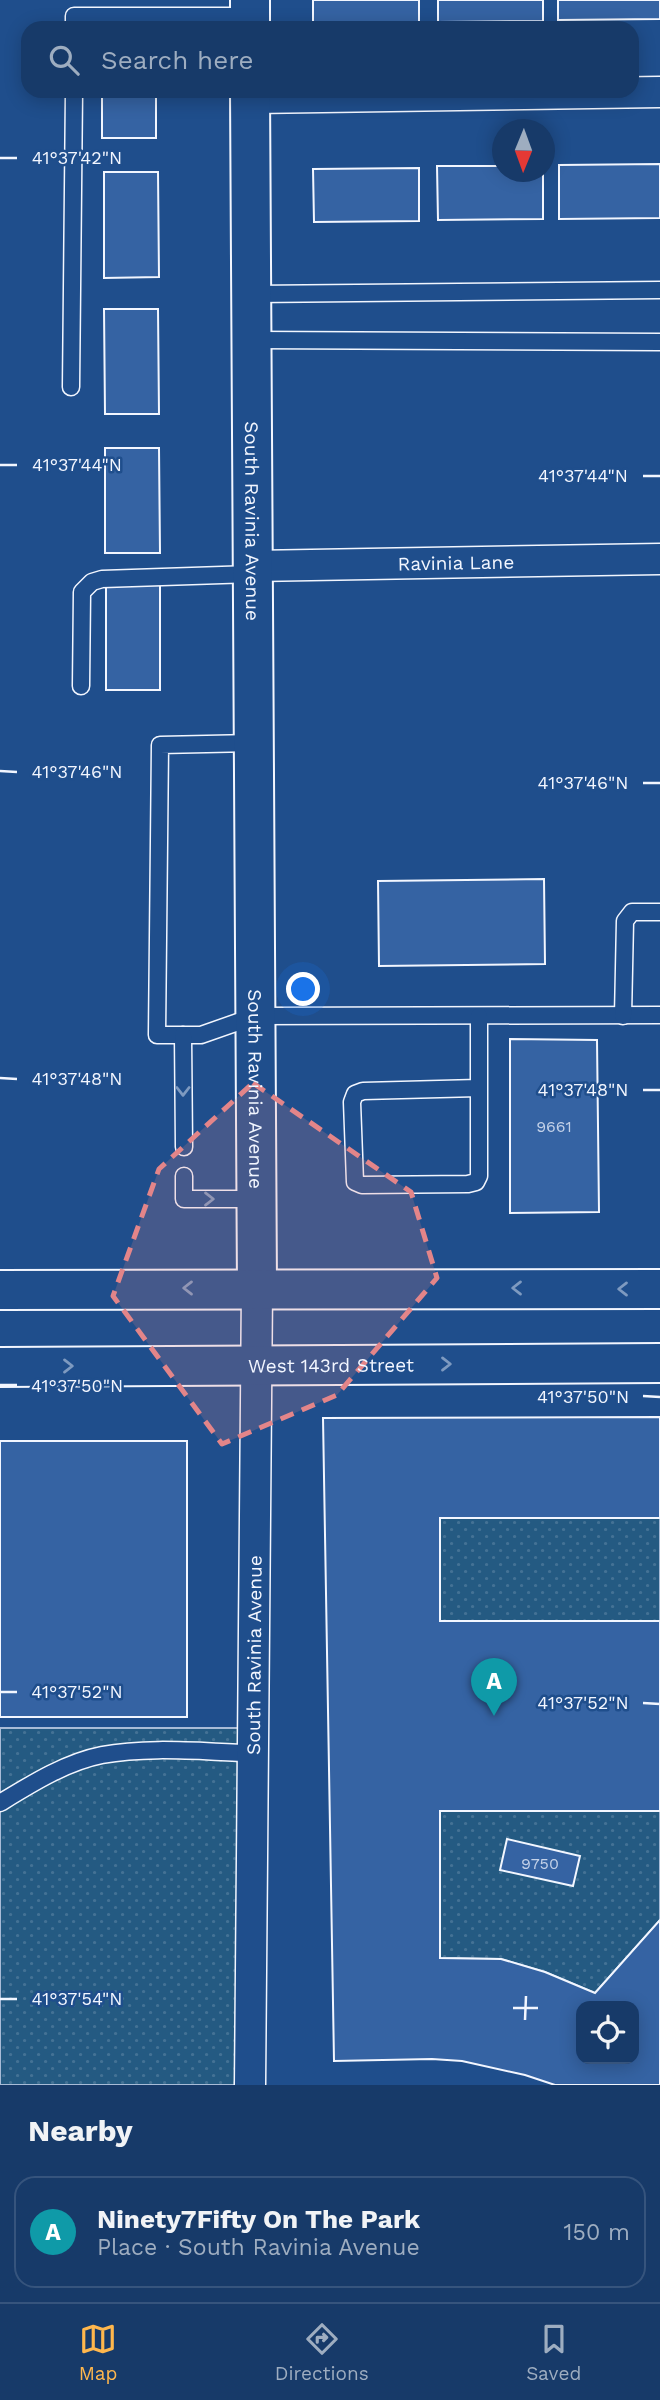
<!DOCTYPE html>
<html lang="en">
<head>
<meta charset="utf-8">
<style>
	:root { --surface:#173a69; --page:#244571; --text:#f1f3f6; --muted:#9eadc0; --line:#36547d; --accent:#ffb74d }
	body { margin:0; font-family:"Work Sans",sans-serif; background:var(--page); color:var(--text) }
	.controls { position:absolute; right:21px; bottom:21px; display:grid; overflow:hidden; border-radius:14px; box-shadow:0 4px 18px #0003 }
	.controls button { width:63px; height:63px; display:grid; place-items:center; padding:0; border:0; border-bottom:2px solid var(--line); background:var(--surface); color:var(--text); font:35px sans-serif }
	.compass { position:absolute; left:492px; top:119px; width:63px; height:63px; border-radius:50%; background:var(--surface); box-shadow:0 4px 18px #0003; rotate:181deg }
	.you { position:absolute; left:304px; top:990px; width:24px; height:24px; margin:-18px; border:5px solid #fff; border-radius:50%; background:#1a73e8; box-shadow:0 0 0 10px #1a73e833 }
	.badge { display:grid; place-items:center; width:46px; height:46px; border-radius:50%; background:var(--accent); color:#fff; font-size:23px; font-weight:700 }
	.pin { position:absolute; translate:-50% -58px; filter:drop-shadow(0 2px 4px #0008) }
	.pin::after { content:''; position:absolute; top:37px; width:24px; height:21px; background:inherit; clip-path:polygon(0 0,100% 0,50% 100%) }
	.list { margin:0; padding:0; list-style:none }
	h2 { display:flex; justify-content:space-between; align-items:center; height:91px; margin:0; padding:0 28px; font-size:30px }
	h2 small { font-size:23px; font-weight:400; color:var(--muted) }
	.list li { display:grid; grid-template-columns:46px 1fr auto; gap:21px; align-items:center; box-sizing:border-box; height:112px; margin:0 14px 14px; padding:0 14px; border:2px solid var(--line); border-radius:21px }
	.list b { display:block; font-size:26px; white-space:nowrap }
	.list p { margin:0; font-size:23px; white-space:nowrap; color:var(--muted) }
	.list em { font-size:23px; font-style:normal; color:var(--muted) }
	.icon { flex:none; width:38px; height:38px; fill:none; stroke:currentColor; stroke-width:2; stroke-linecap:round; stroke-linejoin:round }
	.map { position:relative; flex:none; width:660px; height:2085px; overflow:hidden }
	.search { position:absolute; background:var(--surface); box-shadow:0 4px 18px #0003; left:21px; right:21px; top:21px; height:77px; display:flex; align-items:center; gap:18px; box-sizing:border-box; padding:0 24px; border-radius:21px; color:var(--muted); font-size:26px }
	.sheet { height:217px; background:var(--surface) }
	nav { display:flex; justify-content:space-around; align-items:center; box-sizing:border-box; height:98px; border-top:2px solid var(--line); background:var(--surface); font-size:19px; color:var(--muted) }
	nav a { display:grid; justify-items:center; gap:4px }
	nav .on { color:var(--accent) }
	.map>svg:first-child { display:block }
	.grass { fill:url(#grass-dots); stroke:#a8bbd7; stroke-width:2 }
	.building { fill:#3563a3; stroke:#f2f6ff; stroke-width:2; fill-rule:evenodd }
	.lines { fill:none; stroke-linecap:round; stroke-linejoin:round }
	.lane-casing { stroke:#f2f6ff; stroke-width:19 }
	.street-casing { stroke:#f2f6ff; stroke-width:33 }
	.secondary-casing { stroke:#f2f6ff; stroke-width:42 }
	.lane { stroke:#1f4e8c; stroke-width:16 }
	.street { stroke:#1f4e8c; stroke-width:30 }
	.secondary { stroke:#1f4e8c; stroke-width:38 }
	.oneway { stroke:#7e9ac0 }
	.marked { fill:#e38589; fill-opacity:0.2; stroke:#e38589; stroke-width:5; stroke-dasharray:14 9; stroke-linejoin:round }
	.ticks { fill:none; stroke:#f2f6ff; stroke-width:2.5 }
	.labels { text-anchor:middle; stroke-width:5; stroke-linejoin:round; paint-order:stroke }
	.number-label { font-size:16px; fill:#c3d1e8 }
	.street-label { font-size:19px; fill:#f2f6ff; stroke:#1f4e8c }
	.ticks-label { font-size:18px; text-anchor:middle; fill:#f2f6ff; stroke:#1f4e8c; stroke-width:5; stroke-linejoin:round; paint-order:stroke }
</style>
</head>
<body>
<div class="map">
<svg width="660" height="2085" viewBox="0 0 660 2085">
	<defs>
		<pattern id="grass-dots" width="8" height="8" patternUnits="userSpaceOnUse" patternTransform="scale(1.75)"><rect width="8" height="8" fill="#245a82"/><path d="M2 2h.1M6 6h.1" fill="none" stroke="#447295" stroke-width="1.8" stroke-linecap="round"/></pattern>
	</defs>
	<rect width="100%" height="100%" fill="#1f4e8c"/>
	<g class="grass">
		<rect x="440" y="1518" width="220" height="103"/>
		<path d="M0,1728h240l-1,357h-239z"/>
		<path d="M440,1811h220v109l-65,73 -50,-21 -44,-13 -61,-1z"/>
	</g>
	<g class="building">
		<path d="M313,0h106v22l-106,1z"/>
		<path d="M438,0h105v21l-105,1z"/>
		<path d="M558,0h102v19l-102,1z"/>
		<rect x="102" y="91" width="54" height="47"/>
		<path d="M660,164v54l-101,1v-54z"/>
		<path d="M437,166h66v6h40v47l-105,1z"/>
		<path d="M419,168v53l-105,1 -1,-53z"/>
		<path d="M104,172h54l1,105 -55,1z"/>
		<path d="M104,309h54l1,105h-54z"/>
		<path d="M105,448h54l1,105h-55z"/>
		<rect x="106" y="585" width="54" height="105"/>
		<path d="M544,879l1,85 -166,2 -1,-85z"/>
		<path d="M510,1039l87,1 2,172 -89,1z"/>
		<path d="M660,1417v101h-220v103h220v190h-220v147l61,1 44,13 50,21 65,-73v165h-105l-30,-10 -63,-14 -30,-2 -98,2 -11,-643zM581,2006h53v53h-53z"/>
		<rect x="0" y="1441" width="187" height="276"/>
		<path d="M507,1839l73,17 -7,30 -73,-16z"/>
	</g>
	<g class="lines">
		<g class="lane-casing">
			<g id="lane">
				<path d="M74,28v-12h176"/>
				<path d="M251,294l409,-4"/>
				<path d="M251,340l409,2"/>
				<path d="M71,387l3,-296"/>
				<path d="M81,686l1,-94 10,-10 10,-3 150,-5"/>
				<path d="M253,743l-93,2 -3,290h44l54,-19 405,-1"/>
				<path d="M623,1016l2,-95 7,-9h28"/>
				<path d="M183,1035l1,112"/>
				<path d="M478,1088l-115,3 -8,3 -3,8 3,80 7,3 106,-1 8,-2 3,-6v-160"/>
				<path d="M184,1176v23h72"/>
				<path d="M0,1803c31,-19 66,-41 102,-48 49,-9 101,-3 151,-2"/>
			</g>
		</g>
		<g class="street-casing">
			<g id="street">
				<path d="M250,98l410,-6"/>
				<path id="s1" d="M253,566l407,-7"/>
				<path id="s2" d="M250,2085l7,-797"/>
			</g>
		</g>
		<g class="secondary-casing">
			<g id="secondary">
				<path d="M250,0v28"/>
				<path id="s3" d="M250,91l7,1197"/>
				<path d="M0,1290l660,-1"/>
				<path id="s4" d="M0,1367l660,-4"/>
			</g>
		</g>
		<use href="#lane" class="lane"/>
		<use href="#street" class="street"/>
		<use href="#secondary" class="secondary"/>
	</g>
	<defs><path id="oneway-chevron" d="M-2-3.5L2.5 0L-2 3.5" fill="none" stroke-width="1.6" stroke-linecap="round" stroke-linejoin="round" transform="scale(1.75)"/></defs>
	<g class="oneway">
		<use href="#oneway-chevron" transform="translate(183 1091) rotate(90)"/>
		<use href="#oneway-chevron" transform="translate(209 1199)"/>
		<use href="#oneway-chevron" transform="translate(188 1288) rotate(180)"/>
		<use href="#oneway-chevron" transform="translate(517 1288) rotate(-180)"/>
		<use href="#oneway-chevron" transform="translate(623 1289) rotate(-180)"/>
		<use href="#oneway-chevron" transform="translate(446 1364)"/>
		<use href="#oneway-chevron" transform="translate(68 1366)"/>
	</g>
	<path class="marked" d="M253,1083l158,109 26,86 -100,117 -115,49 -109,-148 46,-127z"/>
	<path class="ticks" d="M0,158h17M0,465h17M643,476h17M0,771l17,1M643,783h17M0,1078l17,1M643,1090h17M0,1385h17M643,1396l17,1M0,1692h17M643,1703l17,1M0,1999h17M513,2008h25M525,2020l1,-24"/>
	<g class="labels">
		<g class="number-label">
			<text x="554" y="1132">9661</text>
			<text x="540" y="1869">9750</text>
		</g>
		<g class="street-label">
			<text dy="7" stroke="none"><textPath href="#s3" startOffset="430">South Ravinia Avenue</textPath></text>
			<text dy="7" stroke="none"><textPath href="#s1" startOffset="203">Ravinia Lane</textPath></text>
			<text dy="7" stroke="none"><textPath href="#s3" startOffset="998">South Ravinia Avenue</textPath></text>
			<text dy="7" stroke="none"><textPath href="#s4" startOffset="331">West 143rd Street</textPath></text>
			<text dy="7" stroke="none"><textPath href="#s2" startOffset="430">South Ravinia Avenue</textPath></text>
		</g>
	</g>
	<g class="ticks-label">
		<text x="77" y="164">41°37'42"N</text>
		<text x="77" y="471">41°37'44"N</text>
		<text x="583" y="482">41°37'44"N</text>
		<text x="77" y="778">41°37'46"N</text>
		<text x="583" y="789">41°37'46"N</text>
		<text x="77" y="1085">41°37'48"N</text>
		<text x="583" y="1096">41°37'48"N</text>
		<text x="77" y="1392">41°37'50"N</text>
		<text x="583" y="1403">41°37'50"N</text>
		<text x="77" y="1698">41°37'52"N</text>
		<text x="583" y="1709">41°37'52"N</text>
		<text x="77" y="2005">41°37'54"N</text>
	</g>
</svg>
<div class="controls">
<button><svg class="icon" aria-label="locate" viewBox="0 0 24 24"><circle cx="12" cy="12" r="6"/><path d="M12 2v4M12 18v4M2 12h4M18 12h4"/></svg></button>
</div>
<svg class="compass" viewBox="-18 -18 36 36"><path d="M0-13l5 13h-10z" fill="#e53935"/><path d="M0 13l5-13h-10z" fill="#9eadc0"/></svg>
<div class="you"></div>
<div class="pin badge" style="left:494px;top:1716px;background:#0f9aa8">A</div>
<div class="search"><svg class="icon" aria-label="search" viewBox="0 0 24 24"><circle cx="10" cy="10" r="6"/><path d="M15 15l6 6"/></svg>Search here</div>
</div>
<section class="sheet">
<h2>Nearby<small></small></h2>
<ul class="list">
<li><span class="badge" style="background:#0f9aa8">A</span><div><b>Ninety7Fifty On The Park</b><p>Place · South Ravinia Avenue</p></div><em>150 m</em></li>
</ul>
</section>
<nav>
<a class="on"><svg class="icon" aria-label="map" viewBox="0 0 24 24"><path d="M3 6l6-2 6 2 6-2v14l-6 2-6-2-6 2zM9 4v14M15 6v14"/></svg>Map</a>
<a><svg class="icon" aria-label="directions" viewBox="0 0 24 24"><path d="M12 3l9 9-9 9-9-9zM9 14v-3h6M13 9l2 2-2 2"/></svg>Directions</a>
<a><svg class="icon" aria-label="saved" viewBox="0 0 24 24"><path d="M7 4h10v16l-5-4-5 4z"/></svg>Saved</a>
</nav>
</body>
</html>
